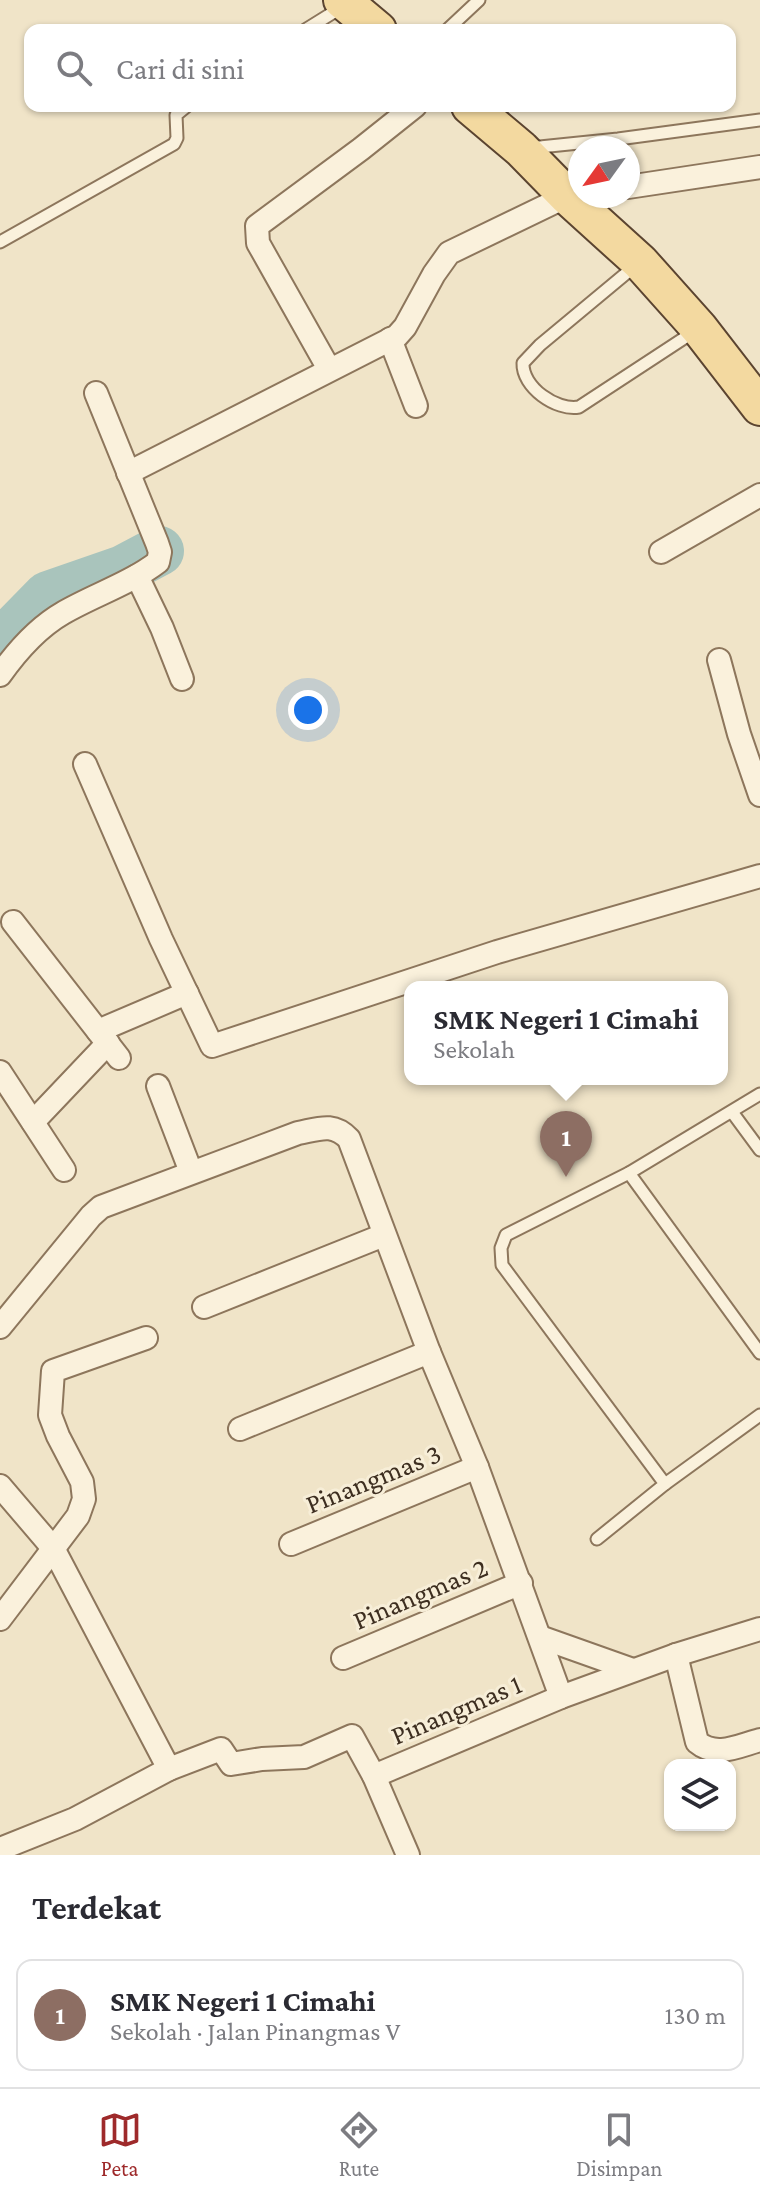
<!DOCTYPE html>
<html lang="id">
<head>
<meta charset="utf-8">
<style>
	:root { --surface:#fff; --page:#f7f7f7; --text:#2b2b33; --muted:#7c7c81; --line:#e1e1e2; --accent:#9e2a2b }
	body { margin:0; font-family:"Crimson Pro",serif; background:var(--page); color:var(--text) }
	.controls { position:absolute; right:24px; bottom:24px; display:grid; overflow:hidden; border-radius:16px; box-shadow:0 2px 6px #0004 }
	.controls button { width:72px; height:72px; display:grid; place-items:center; padding:0; border:0; border-bottom:2px solid var(--line); background:var(--surface); color:var(--text); font:40px sans-serif }
	.compass { position:absolute; left:568px; top:136px; width:72px; height:72px; border-radius:50%; background:var(--surface); box-shadow:0 2px 6px #0004; rotate:237deg }
	.you { position:absolute; left:308px; top:710px; width:28px; height:28px; margin:-20px; border:6px solid #fff; border-radius:50%; background:#1a73e8; box-shadow:0 0 0 12px #1a73e833 }
	.badge { display:grid; place-items:center; width:52px; height:52px; border-radius:50%; background:var(--accent); color:#fff; font-size:26px; font-weight:700 }
	.pin { position:absolute; translate:-50% -66px; filter:drop-shadow(0 2px 4px #0008) }
	.pin::after { content:''; position:absolute; top:42px; width:28px; height:24px; background:inherit; clip-path:polygon(0 0,100% 0,50% 100%) }
	.popup { position:absolute; left:404px; top:981px; width:324px; height:104px; box-sizing:border-box; display:grid; place-content:center; border-radius:16px; background:var(--surface); filter:drop-shadow(0 2px 6px #0005); font-size:26px; white-space:nowrap; color:var(--muted) }
	.popup b { font-size:30px; color:var(--text) }
	.popup::after { content:''; position:absolute; left:50%; top:100%; margin-left:-16px; border:16px solid transparent; border-top-color:var(--surface) }
	.list { margin:0; padding:0; list-style:none }
	h2 { display:flex; justify-content:space-between; align-items:center; height:104px; margin:0; padding:0 32px; font-size:34px }
	h2 small { font-size:26px; font-weight:400; color:var(--muted) }
	.list li { display:grid; grid-template-columns:52px 1fr auto; gap:24px; align-items:center; box-sizing:border-box; height:112px; margin:0 16px 16px; padding:0 16px; border:2px solid var(--line); border-radius:16px }
	.list b { display:block; font-size:30px; white-space:nowrap }
	.list p { margin:0; font-size:26px; white-space:nowrap; color:var(--muted) }
	.list em { font-size:26px; font-style:normal; color:var(--muted) }
	.icon { flex:none; width:44px; height:44px; fill:none; stroke:currentColor; stroke-width:2; stroke-linecap:round; stroke-linejoin:round }
	.map { position:relative; flex:none; width:760px; height:1855px; overflow:hidden }
	.search { position:absolute; background:var(--surface); box-shadow:0 2px 6px #0004; left:24px; right:24px; top:24px; height:88px; display:flex; align-items:center; gap:20px; box-sizing:border-box; padding:0 28px; border-radius:16px; color:var(--muted); font-size:30px }
	.sheet { height:232px; background:var(--surface) }
	nav { display:flex; justify-content:space-around; align-items:center; box-sizing:border-box; height:112px; border-top:2px solid var(--line); background:var(--surface); font-size:22px; color:var(--muted) }
	nav a { display:grid; justify-items:center; gap:4px }
	nav .on { color:var(--accent) }
	.map>svg:first-child { display:block }
	.lines { fill:none; stroke-linecap:round; stroke-linejoin:round }
	.river { stroke:#a9c4bc; stroke-width:50 }
	.lane-casing { stroke:#8d765c; stroke-width:15 }
	.street-casing { stroke:#8d765c; stroke-width:26 }
	.primary-casing { stroke:#5b4430; stroke-width:40 }
	.lane { stroke:#faf1dc; stroke-width:11 }
	.street { stroke:#faf1dc; stroke-width:22 }
	.primary { stroke:#f3d9a0; stroke-width:36 }
	.labels { text-anchor:middle; stroke-width:6; stroke-linejoin:round; paint-order:stroke }
	.street-label { font-size:28px; fill:#3d2e20; stroke:#f7eed8 }
</style>
</head>
<body>
<div class="map">
<svg width="760" height="1855" viewBox="0 0 760 1855">
	<rect width="100%" height="100%" fill="#f0e4c8"/>
	<g class="lines">
		<path class="river" d="M0,645l48,-49 75,-26 36,-19"/>
		<g class="lane-casing">
			<g id="lane">
				<path d="M305,30l37,-23"/>
				<path d="M447,30l32,-30"/>
				<path d="M530,148l88,-9 142,-19"/>
				<path d="M0,242l174,-98 3,-6 -1,-23 11,-9"/>
				<path d="M635,266l-95,79 -17,18c-1,24 33,48 56,44l116,-76"/>
				<path d="M732,1112l28,38"/>
				<path d="M629,1173l131,180"/>
				<path d="M665,1484l95,-69"/>
				<path d="M597,1539l68,-55 -163,-219 -1,-17 5,-13 123,-62 131,-79"/>
			</g>
		</g>
		<g class="street-casing">
			<g id="street">
				<path d="M628,187l132,-20"/>
				<path d="M390,339l26,67"/>
				<path d="M329,369l-71,-126 -1,-17 104,-77 54,-43"/>
				<path d="M128,473l269,-137 8,-9 29,-53 15,-21 118,-57 8,-1"/>
				<path d="M661,552l99,-57"/>
				<path d="M137,576l25,52 20,51"/>
				<path d="M719,660l20,74 21,61"/>
				<path d="M0,675c17,-24 37,-47 63,-62 31,-18 66,-29 95,-51l2,-10 -3,-9 -61,-150"/>
				<path d="M85,764l76,175 51,107 285,-94 263,-76"/>
				<path d="M13,922l106,136"/>
				<path d="M98,1031l89,-38"/>
				<path d="M0,1072l64,98"/>
				<path d="M158,1086l33,86"/>
				<path d="M33,1122l75,-79"/>
				<path d="M204,1307l180,-72"/>
				<path d="M0,1327l91,-111 10,-9 197,-74c21,-4 35,-11 51,6l80,213 48,115 84,230"/>
				<path d="M240,1429l189,-77"/>
				<path d="M0,1486l53,62 116,221"/>
				<path d="M291,1544l186,-77"/>
				<path d="M0,1619l78,-103 6,-17 -2,-17 -24,-46 -8,-21 3,-44 93,-33"/>
				<path d="M540,1637l93,33"/>
				<path d="M676,1655l21,87c19,16 41,4 63,-2"/>
				<path d="M343,1658l178,-75"/>
				<path d="M374,1776l187,-79 115,-42 84,-26"/>
				<path d="M0,1849l75,-30 94,-50 52,-20 10,15 31,-5 42,-2 48,-21 22,40 34,79"/>
			</g>
		</g>
		<g class="primary-casing">
			<g id="primary">
				<path d="M342,0l36,30"/>
				<path d="M470,106l51,43 46,47 73,66 59,66 61,79"/>
			</g>
		</g>
		<use href="#lane" class="lane"/>
		<use href="#street" class="street"/>
		<use href="#primary" class="primary"/>
	</g>
	<g class="labels">
		<g class="street-label">
			<text transform="translate(373 1478) rotate(-22)" y="10">Pinangmas 3</text>
			<text transform="translate(420 1593) rotate(-23)" y="10">Pinangmas 2</text>
			<text transform="translate(456 1709) rotate(-23)" y="10">Pinangmas 1</text>
		</g>
	</g>
</svg>
<div class="controls">
<button><svg class="icon" aria-label="layers" viewBox="0 0 24 24"><path d="M12 4l9 5-9 5-9-5zM3 14l9 5 9-5"/></svg></button>
</div>
<svg class="compass" viewBox="-18 -18 36 36"><path d="M0-13l5 13h-10z" fill="#e53935"/><path d="M0 13l5-13h-10z" fill="#7c7c81"/></svg>
<div class="you"></div>
<div class="pin badge" style="left:566px;top:1177px;background:#8d6e63">1</div>
<div class="popup"><b>SMK Negeri 1 Cimahi</b>Sekolah</div>
<div class="search"><svg class="icon" aria-label="search" viewBox="0 0 24 24"><circle cx="10" cy="10" r="6"/><path d="M15 15l6 6"/></svg>Cari di sini</div>
</div>
<section class="sheet">
<h2>Terdekat<small></small></h2>
<ul class="list">
<li><span class="badge" style="background:#8d6e63">1</span><div><b>SMK Negeri 1 Cimahi</b><p>Sekolah · Jalan Pinangmas V</p></div><em>130 m</em></li>
</ul>
</section>
<nav>
<a class="on"><svg class="icon" aria-label="map" viewBox="0 0 24 24"><path d="M3 6l6-2 6 2 6-2v14l-6 2-6-2-6 2zM9 4v14M15 6v14"/></svg>Peta</a>
<a><svg class="icon" aria-label="directions" viewBox="0 0 24 24"><path d="M12 3l9 9-9 9-9-9zM9 14v-3h6M13 9l2 2-2 2"/></svg>Rute</a>
<a><svg class="icon" aria-label="saved" viewBox="0 0 24 24"><path d="M7 4h10v16l-5-4-5 4z"/></svg>Disimpan</a>
</nav>
</body>
</html>
